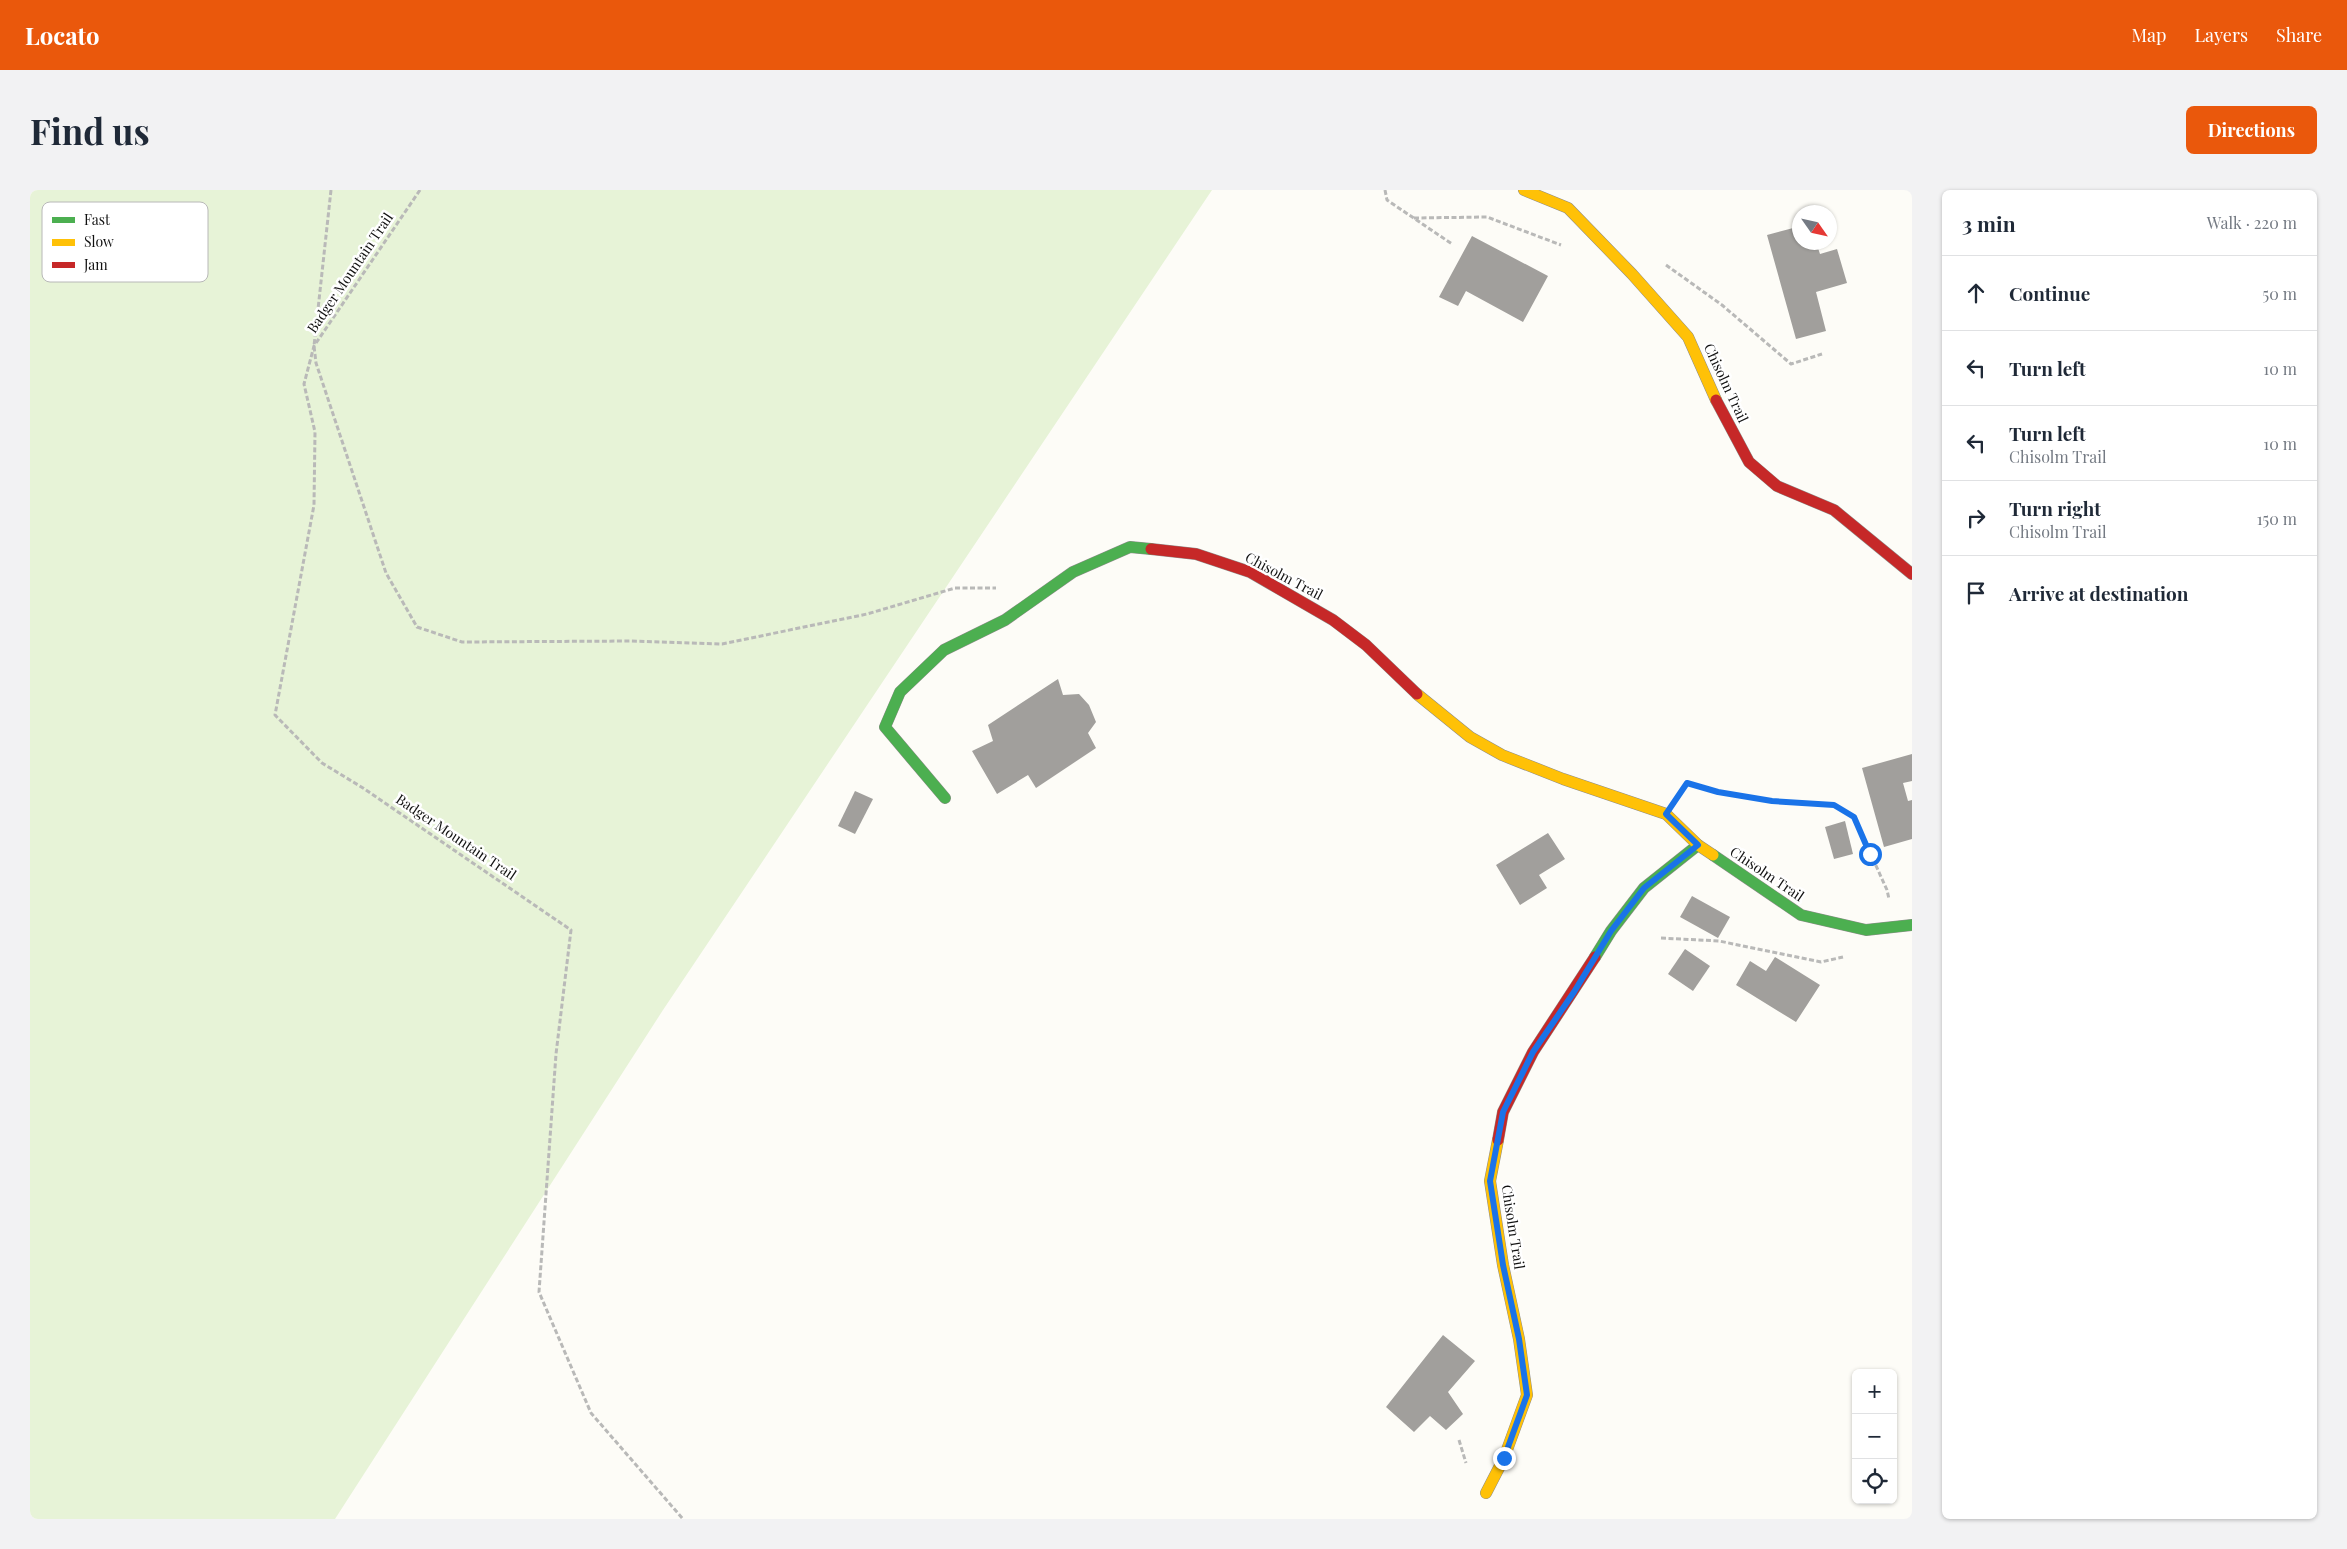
<!DOCTYPE html>
<html lang="en">
<head>
<meta charset="utf-8">
<style>
	:root { --surface:#fff; --page:#f2f2f3; --text:#1f2937; --muted:#747a83; --line:#e0e1e3; --accent:#ea580c }
	body { margin:0; font-family:"Playfair Display",serif; background:var(--page); color:var(--text) }
	.controls { position:absolute; right:15px; bottom:15px; display:grid; overflow:hidden; border-radius:8px; box-shadow:0 1px 4px #0004 }
	.controls button { width:45px; height:45px; display:grid; place-items:center; padding:0; border:0; border-bottom:1px solid var(--line); background:var(--surface); color:var(--text); font:25px sans-serif }
	.compass { position:absolute; left:1762px; top:15px; width:45px; height:45px; border-radius:50%; background:var(--surface); box-shadow:0 1px 4px #0004; rotate:124deg }
	.stop { position:absolute; width:15px; height:15px; margin:-11px; border:4px solid #1a73e8; border-radius:50%; background:#fff }
	.stop.end { background:#1a73e8; border-color:#fff; box-shadow:0 1px 5px #0008 }
	.list { margin:0; padding:0; list-style:none }
	h2 { display:flex; justify-content:space-between; align-items:center; height:65px; margin:0; padding:0 20px; font-size:21px }
	h2 small { font-size:16px; font-weight:400; color:var(--muted) }
	.list li { display:grid; grid-template-columns:32px 1fr auto; gap:15px; align-items:center; box-sizing:border-box; height:75px; padding:0 20px; border-top:1px solid var(--line) }
	.list b { display:block; font-size:19px; white-space:nowrap }
	.list p { margin:0; font-size:16px; white-space:nowrap; color:var(--muted) }
	.list em { font-size:16px; font-style:normal; color:var(--muted) }
	.icon { flex:none; width:28px; height:28px; fill:none; stroke:currentColor; stroke-width:2; stroke-linecap:round; stroke-linejoin:round }
	.map { position:relative; flex:none; width:1882px; height:1329px; overflow:hidden; border-radius:8px }
	header { display:flex; align-items:center; gap:30px; box-sizing:border-box; height:70px; padding:0 25px; background:var(--accent); color:#fff }
	header strong { font-size:24px }
	nav { display:flex; gap:28px; margin-inline-start:auto; font-size:18px }
	.intro { display:flex; align-items:center; justify-content:space-between; box-sizing:border-box; height:120px; padding:0 30px }
	h1 { margin:0; font-size:35px }
	.button { padding:12px 22px; border-radius:8px; background:var(--accent); color:#fff; font-size:18px; font-weight:700 }
	main { display:flex; gap:30px; padding:0 30px }
	aside { flex:1; background:var(--surface); border-radius:8px; box-shadow:0 1px 4px #0004 }
	.map>svg:first-child { display:block }
	.green { fill:#e7f3d7 }
	.building { fill:#a19f9c }
	.lines { fill:none; stroke-linecap:round; stroke-linejoin:round }
	.fast-casing { stroke:#8e8d8b; stroke-width:12 }
	.slow-casing { stroke:#8e8d8b; stroke-width:12 }
	.jam-casing { stroke:#8e8d8b; stroke-width:12 }
	.path { stroke:#b9b9b8; stroke-width:3; stroke-dasharray:5 2.5; stroke-linecap:butt }
	.fast { stroke:#4caf50; stroke-width:11 }
	.slow { stroke:#ffc107; stroke-width:11 }
	.jam { stroke:#c62828; stroke-width:11 }
	.route { stroke:#1a73e8; stroke-width:6 }
	.labels { text-anchor:middle; stroke-width:5; stroke-linejoin:round; paint-order:stroke }
	.street-label { font-size:14px; fill:#111; stroke:#fff }
	.key { fill:#fff; stroke:#b8b8b8; stroke-width:1 }
	.key-label { font-size:14px; fill:#111 }
</style>
</head>
<body>
<header>
<strong>Locato</strong>
<nav><a>Map</a><a>Layers</a><a>Share</a></nav>
</header>
<div class="intro"><h1>Find us</h1><a class="button">Directions</a></div>
<main>
<div class="map">
<svg width="1882" height="1329" viewBox="0 0 1882 1329">
	<rect width="100%" height="100%" fill="#fdfcf7"/>
	<path class="green" d="M0,0h1182l-549,820 -328,509h-305z"/>
	<g class="building">
		<path d="M1767,37l3,15h16l4,12 17,-5 10,34 -31,9 10,39 -30,8 -29,-104z"/>
		<path d="M1442,46l76,40 -25,46 -57,-31 -8,15 -19,-9z"/>
		<path d="M1028,489l5,16 16,-1 10,11 7,17 -8,11 8,15 -60,40 -8,-13 -31,19 -25,-43 21,-10 -5,-16z"/>
		<path d="M1882,564v27l-9,2 5,18 4,-1v39l-28,8 -22,-79z"/>
		<path d="M825,601l18,8 -18,35 -17,-8z"/>
		<path d="M1815,631l8,33 -19,5 -9,-32z"/>
		<path d="M1518,643l17,26 -26,16 8,13 -27,17 -24,-40z"/>
		<path d="M1662,706l38,21 -12,21 -38,-21z"/>
		<path d="M1655,759l25,17 -17,25 -25,-17z"/>
		<path d="M1745,767l45,28 -24,37 -60,-37 14,-24 16,10z"/>
		<path d="M1413,1145l32,26 -27,31 15,22 -17,16 -16,-14 -16,16 -28,-25z"/>
	</g>
	<g class="lines">
		<g class="fast-casing">
			<g id="fast">
				<path d="M915,608l-60,-71 15,-35 44,-42 61,-30 68,-48 57,-25 21,2"/>
				<path d="M1683,665l88,60 65,15 46,-5"/>
				<path d="M1565,767l16,-26 33,-43 54,-43"/>
			</g>
		</g>
		<g class="slow-casing">
			<g id="slow">
				<path d="M1494,0l44,18 64,66 56,63 28,63"/>
				<path d="M1387,504l53,43 32,18 61,24 103,35 32,31 15,10"/>
				<path d="M1456,1303l18,-35 23,-63 -8,-56 -16,-74 -13,-84 8,-41"/>
			</g>
		</g>
		<g class="jam-casing">
			<g id="jam">
				<path d="M1686,210l33,62 28,24 57,24 78,64"/>
				<path d="M1121,359l45,5 54,18 83,48 33,25 51,49"/>
				<path d="M1468,950l5,-28 30,-60 62,-95"/>
			</g>
		</g>
		<g class="path">
			<path d="M301,0l-17,156 2,17 70,210 31,54 45,15 169,-1 91,3 145,-30 88,-26h41"/>
			<path d="M390,0l-106,156 -10,38 11,48 -1,73 -39,210 47,48 41,25 208,142 -15,124 -17,238 52,121 92,106"/>
			<path d="M1355,0l2,10 65,44"/>
			<path d="M1384,28l73,-1 74,28"/>
			<path d="M1636,75l56,40 69,59 31,-10"/>
			<path d="M1653,599l4,-6 31,9 54,9 62,4 20,12 33,73 2,9"/>
			<path d="M1631,748l58,3 102,21 22,-5"/>
			<path d="M1429,1250l7,23"/>
		</g>
		<use href="#fast" class="fast"/>
		<use href="#slow" class="slow"/>
		<use href="#jam" class="jam"/>
	</g>
	<g class="lines">
		<path class="route" d="M1474,1268l23,-63 -8,-56 -16,-74 -13,-84 13,-69 30,-60 41,-60 37,-61 33,-43 54,-43 -32,-31 21,-31 31,9 54,9 62,4 20,12 16,37"/>
	</g>
	<g class="labels">
		<g class="street-label">
			<text transform="translate(320 83) rotate(-56)" y="5">Badger Mountain Trail</text>
			<text transform="translate(1696 193) rotate(65)" y="5">Chisolm Trail</text>
			<text transform="translate(1254 386) rotate(28)" y="5">Chisolm Trail</text>
			<text transform="translate(426 647) rotate(34)" y="5">Badger Mountain Trail</text>
			<text transform="translate(1737 684) rotate(34)" y="5">Chisolm Trail</text>
			<text transform="translate(1483 1037) rotate(81)" y="5">Chisolm Trail</text>
		</g>
	</g>
	<rect x="12" y="12" width="166" height="80" rx="8" class="key"/>
	<rect x="22" y="27" width="23" height="6" fill="#4caf50"/>
	<rect x="22" y="49" width="23" height="7" fill="#ffc107"/>
	<rect x="22" y="72" width="23" height="6" fill="#c62828"/>
	<g class="key-label">
		<text x="54" y="35">Fast</text>
		<text x="54" y="57">Slow</text>
		<text x="54" y="80">Jam</text>
	</g>
</svg>
<div class="controls">
<button>+</button>
<button>−</button>
<button><svg class="icon" aria-label="locate" viewBox="0 0 24 24"><circle cx="12" cy="12" r="6"/><path d="M12 2v4M12 18v4M2 12h4M18 12h4"/></svg></button>
</div>
<svg class="compass" viewBox="-18 -18 36 36"><path d="M0-13l5 13h-10z" fill="#e53935"/><path d="M0 13l5-13h-10z" fill="#747a83"/></svg>
<div class="stop" style="left:1840px;top:664px"></div>
<div class="stop end" style="left:1474px;top:1268px"></div>
</div>
<aside>
<h2>3 min<small>Walk · 220 m</small></h2>
<ul class="list">
<li><svg class="icon" aria-label="ahead" viewBox="0 0 24 24"><path d="M12 20V5M6 11l6-6 6 6"/></svg><div><b>Continue</b></div><em>50 m</em></li>
<li><svg class="icon" aria-label="left" viewBox="0 0 24 24"><path d="M17 20v-9H6M10 6l-5 5 5 5"/></svg><div><b>Turn left</b></div><em>10 m</em></li>
<li><svg class="icon" aria-label="left" viewBox="0 0 24 24"><path d="M17 20v-9H6M10 6l-5 5 5 5"/></svg><div><b>Turn left</b><p>Chisolm Trail</p></div><em>10 m</em></li>
<li><svg class="icon" aria-label="right" viewBox="0 0 24 24"><path d="M7 20v-9h11M14 6l5 5-5 5"/></svg><div><b>Turn right</b><p>Chisolm Trail</p></div><em>150 m</em></li>
<li><svg class="icon" aria-label="arrive" viewBox="0 0 24 24"><path d="M6 21V4h12l-3 4 3 4H6"/></svg><div><b>Arrive at destination</b></div></li>
</ul>
</aside>
</main>
</body>
</html>
